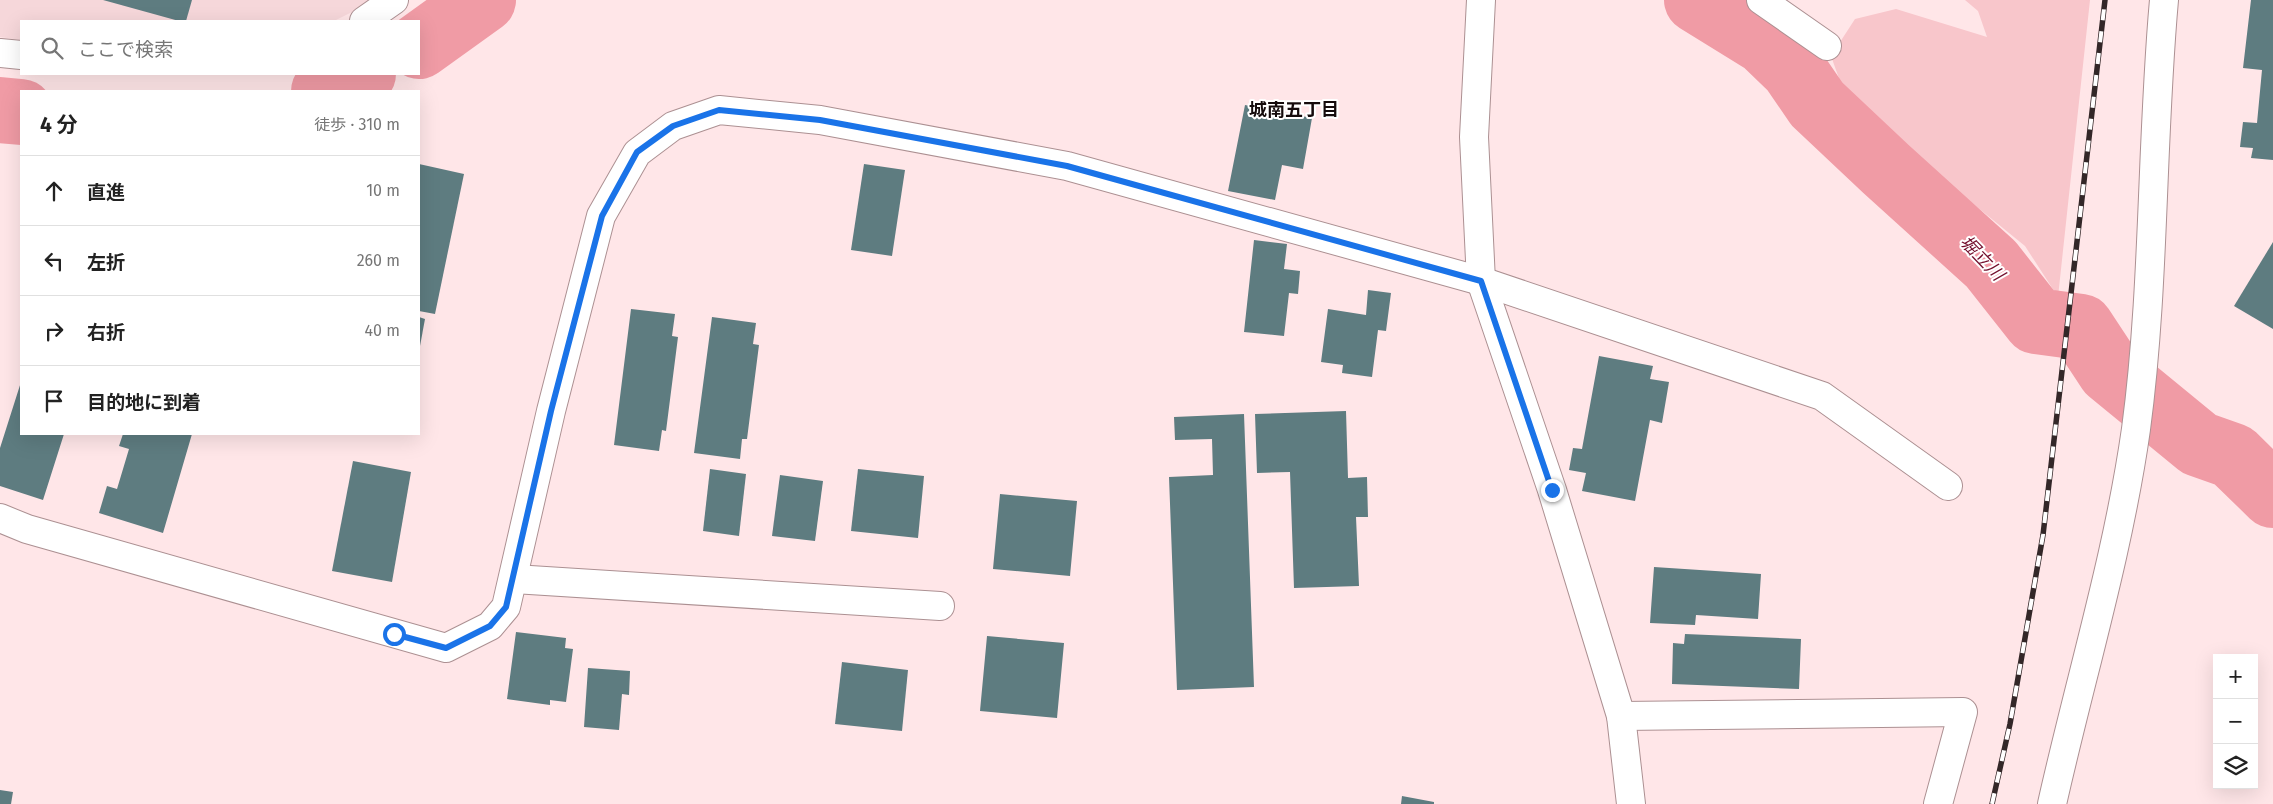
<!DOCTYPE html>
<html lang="ja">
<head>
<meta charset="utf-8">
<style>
	:root { --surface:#fff; --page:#f2f2f2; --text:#222; --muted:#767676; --line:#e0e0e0 }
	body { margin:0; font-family:"Fira Sans","Noto Sans JP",sans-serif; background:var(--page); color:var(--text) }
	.controls { position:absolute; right:15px; bottom:15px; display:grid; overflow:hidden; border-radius:0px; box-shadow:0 5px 20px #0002 }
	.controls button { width:45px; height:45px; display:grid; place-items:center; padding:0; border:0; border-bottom:1px solid var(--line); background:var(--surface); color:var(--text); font:25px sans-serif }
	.stop { position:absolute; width:15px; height:15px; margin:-11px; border:4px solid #1a73e8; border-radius:50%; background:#fff }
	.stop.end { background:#1a73e8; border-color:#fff; box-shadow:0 1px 5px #0008 }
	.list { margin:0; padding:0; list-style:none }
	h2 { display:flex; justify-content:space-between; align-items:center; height:65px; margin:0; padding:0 20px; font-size:21px }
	h2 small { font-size:16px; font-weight:400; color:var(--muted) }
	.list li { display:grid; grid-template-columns:32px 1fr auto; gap:15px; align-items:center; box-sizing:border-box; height:70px; padding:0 20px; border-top:1px solid var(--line) }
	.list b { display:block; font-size:19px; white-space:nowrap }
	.list em { font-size:16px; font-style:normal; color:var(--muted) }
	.icon { flex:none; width:28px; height:28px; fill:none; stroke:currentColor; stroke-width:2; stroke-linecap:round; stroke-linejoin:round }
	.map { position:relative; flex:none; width:2273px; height:804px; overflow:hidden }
	.search { position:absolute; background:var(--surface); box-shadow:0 5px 20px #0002; left:20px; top:20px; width:400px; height:55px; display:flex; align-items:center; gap:12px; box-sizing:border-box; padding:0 18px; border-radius:0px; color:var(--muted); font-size:19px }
	.panel { position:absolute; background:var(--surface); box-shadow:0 5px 20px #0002; left:20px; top:90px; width:400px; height:345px; border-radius:0px }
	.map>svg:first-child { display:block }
	.built { fill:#f6d7da }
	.green { fill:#f8c6cb }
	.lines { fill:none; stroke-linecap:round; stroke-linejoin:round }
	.river { stroke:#f09ba5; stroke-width:66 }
	.building { fill:#5e7c80 }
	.minor-casing { stroke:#ac9092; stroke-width:30 }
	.minor { stroke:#fff; stroke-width:28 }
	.rail-casing { stroke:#332728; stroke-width:5.5 }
	.rail { stroke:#fff; stroke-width:4; stroke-dasharray:11; stroke-linecap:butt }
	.route { stroke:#1a73e8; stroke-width:6 }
	.labels { text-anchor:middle; stroke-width:4; stroke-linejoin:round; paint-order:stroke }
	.neighbourhood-label { font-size:18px; font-weight:bold; fill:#150b0c; stroke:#fff }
	.water-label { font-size:18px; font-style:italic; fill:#720d2b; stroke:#fff }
</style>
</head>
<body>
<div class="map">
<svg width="2273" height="804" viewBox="0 0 2273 804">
	<rect width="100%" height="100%" fill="#ffe6e8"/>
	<path class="built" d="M0,0h376l-42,21h-313v19l-21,-3z"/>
	<path class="green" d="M1965,0h125l-32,297 -33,-51 -96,-78 -78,-56 -20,-56 24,-37 41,-10 91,28 -9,-26z"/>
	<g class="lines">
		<g class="river">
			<path d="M1697,0l68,42 28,27 24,35 69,65 105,95 45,57 45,6 29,44 89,73 34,12 40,39"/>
			<path d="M419,46l64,-46"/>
			<path d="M324,91l39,-17"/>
			<path d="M0,110l21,2"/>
		</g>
	</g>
	<g class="building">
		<path d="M103,0h89l-6,21h-7z"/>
		<path d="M2251,0h22v160l-22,-2 2,-10 -13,-1 3,-25 14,1 5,-53 -19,-2z"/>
		<path d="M1245,105l67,13 -9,51 -21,-4 -7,35 -47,-9z"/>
		<path d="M419,164l45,10 -29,140 -16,-3z"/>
		<path d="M864,164l41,6 -13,86 -41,-6z"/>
		<path d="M1254,240l33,4 -3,25 16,2 -2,23 -9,-1 -5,43 -40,-4z"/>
		<path d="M2273,242v87l-39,-23z"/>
		<path d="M1368,290l23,3 -5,38 -8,-1 -6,47 -30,-4 1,-8 -22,-3 7,-53 38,6z"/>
		<path d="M631,309l44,5 -3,22 6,1 -12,94 -4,-1 -3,21 -45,-6z"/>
		<path d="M419,317l6,2 -5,27h-1z"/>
		<path d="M712,317l44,6 -3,21 6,1 -12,94h-5l-2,20 -46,-6z"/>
		<path d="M1599,356l54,10 -3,13 19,3 -7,41 -12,-3 -15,81 -53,-10 4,-18 -17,-3 4,-22 9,1z"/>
		<path d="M21,382v52h43l-21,66 -43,-14v-38z"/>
		<path d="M1346,411l2,67 19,-1 1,40h-12l3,69 -65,2 -4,-116 -33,1 -2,-59z"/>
		<path d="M1244,414l10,273 -77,3 -8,-213 44,-2 -1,-36 -37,1 -1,-23z"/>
		<path d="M123,434h69l-29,99 -64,-20 8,-27 10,3 12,-40 -10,-3z"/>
		<path d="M353,461l58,11 -19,110 -60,-11z"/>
		<path d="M710,469l36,5 -7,62 -36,-5z"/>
		<path d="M858,469l66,7 -6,62 -67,-7z"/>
		<path d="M780,475l43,6 -8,60 -43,-5z"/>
		<path d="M1000,494l77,7 -7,75 -77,-7z"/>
		<path d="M1654,567l107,7 -3,45 -62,-4 -1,10 -45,-2z"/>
		<path d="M516,632l50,6 -1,10 8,1 -7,53 -16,-2v5l-43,-6z"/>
		<path d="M1685,634l116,5 -2,50 -127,-5 1,-41 11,1z"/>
		<path d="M987,636l77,7 -7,75 -77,-7z"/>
		<path d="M842,662l66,8 -6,61 -67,-7z"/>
		<path d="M588,668l42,3 -1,24 -7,-1 -3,36 -35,-3z"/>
		<path d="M0,790l13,2 -2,12h-11z"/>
		<path d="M1402,796l32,6v2h-33z"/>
	</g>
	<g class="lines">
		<g class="minor-casing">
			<g id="minor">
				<path d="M1481,0l-7,137 7,144 71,209 69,226 10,88"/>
				<path d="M1761,0l66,46"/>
				<path d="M364,21l30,-21"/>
				<path d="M0,53l21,2"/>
				<path d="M0,518l27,11 419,119 44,-22 16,-19 45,-196 50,-195 36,-63 36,-27 46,-16 101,10 247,46 414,115 341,115 126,90"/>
				<path d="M514,579l426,27"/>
				<path d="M1621,716l342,-4 -25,92"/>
				<path d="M2052,804c28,-125 66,-248 84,-375 19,-142 15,-286 28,-429"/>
			</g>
		</g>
		<use href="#minor" class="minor"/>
		<g class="rail-casing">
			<path id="rail" d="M1992,804l18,-80 33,-189 62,-535"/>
		</g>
		<use href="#rail" class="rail"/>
	</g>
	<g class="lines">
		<path class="route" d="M394,634l52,14 44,-22 16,-19 45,-196 51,-195 35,-64 36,-26 46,-16 101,10 247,46 414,115 71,209"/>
	</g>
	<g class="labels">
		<g class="neighbourhood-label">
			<text x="1294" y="116">城南五丁目</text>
		</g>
		<g class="water-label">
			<text transform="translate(1982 258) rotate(46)" y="6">堀立川</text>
		</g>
	</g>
</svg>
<div class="controls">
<button>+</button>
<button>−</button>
<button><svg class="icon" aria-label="layers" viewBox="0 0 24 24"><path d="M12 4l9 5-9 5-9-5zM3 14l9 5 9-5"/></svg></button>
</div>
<div class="stop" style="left:394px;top:634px"></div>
<div class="stop end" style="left:1552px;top:490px"></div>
<div class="search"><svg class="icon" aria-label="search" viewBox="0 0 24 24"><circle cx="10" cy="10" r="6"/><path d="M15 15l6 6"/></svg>ここで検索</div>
<section class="panel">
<h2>4 分<small>徒歩 · 310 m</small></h2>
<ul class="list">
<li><svg class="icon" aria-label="ahead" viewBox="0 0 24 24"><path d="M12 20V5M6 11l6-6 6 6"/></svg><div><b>直進</b></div><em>10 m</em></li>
<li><svg class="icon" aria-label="left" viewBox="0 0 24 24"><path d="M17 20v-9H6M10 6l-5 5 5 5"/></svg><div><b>左折</b></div><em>260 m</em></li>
<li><svg class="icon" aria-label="right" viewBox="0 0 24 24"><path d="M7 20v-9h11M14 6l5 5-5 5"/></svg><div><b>右折</b></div><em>40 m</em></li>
<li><svg class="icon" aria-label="arrive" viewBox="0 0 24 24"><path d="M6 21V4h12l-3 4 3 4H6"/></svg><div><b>目的地に到着</b></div></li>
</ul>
</section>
</div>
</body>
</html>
